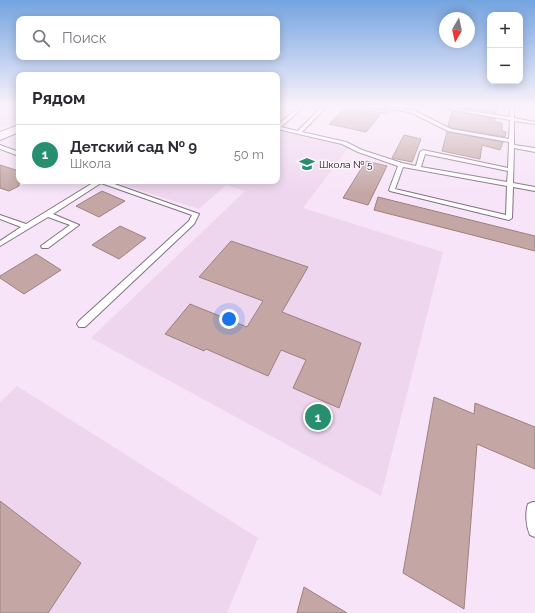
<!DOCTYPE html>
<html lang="ru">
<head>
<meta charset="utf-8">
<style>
	:root { --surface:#fff; --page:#f7f7f7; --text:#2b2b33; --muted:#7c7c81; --line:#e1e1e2; --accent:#278f6d }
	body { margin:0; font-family:Raleway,sans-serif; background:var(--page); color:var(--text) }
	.controls { position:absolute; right:12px; top:12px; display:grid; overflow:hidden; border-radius:8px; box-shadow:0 2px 10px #0003 }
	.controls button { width:36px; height:36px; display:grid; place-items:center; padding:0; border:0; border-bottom:1px solid var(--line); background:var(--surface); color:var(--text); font:20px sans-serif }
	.compass { position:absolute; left:439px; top:12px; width:36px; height:36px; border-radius:50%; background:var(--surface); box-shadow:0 2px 10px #0003; rotate:189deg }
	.you { position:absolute; left:229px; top:319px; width:14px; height:14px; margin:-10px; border:3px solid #fff; border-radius:50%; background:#1a73e8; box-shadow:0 0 0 6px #1a73e833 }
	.badge { display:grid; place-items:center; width:26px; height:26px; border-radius:50%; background:var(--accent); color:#fff; font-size:13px; font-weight:700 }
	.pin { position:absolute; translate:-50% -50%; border:2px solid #fff; box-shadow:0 1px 4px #0006 }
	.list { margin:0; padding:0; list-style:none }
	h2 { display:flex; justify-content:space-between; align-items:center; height:52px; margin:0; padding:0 16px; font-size:17px }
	h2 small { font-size:13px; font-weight:400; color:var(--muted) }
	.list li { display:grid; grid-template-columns:26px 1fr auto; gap:12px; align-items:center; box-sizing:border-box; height:60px; padding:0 16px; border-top:1px solid var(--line) }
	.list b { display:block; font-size:15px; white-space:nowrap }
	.list p { margin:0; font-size:13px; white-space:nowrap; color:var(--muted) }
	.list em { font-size:13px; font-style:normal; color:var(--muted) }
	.icon { flex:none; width:22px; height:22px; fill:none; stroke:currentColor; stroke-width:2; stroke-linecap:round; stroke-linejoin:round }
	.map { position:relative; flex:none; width:535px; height:613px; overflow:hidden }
	.search { position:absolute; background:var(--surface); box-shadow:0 2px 10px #0003; left:16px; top:16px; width:264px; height:44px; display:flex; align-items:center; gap:10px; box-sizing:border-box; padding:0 14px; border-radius:8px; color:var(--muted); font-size:15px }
	.panel { position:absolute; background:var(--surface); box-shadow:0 2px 10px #0003; left:16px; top:72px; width:264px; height:112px; border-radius:8px }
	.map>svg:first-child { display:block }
	.built { fill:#efd6ef }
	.building { fill:#c4a7a5; stroke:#9c817f }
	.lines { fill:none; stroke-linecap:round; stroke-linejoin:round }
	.service-casing { stroke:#827183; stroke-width:2 }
	.tertiary-casing { stroke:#827183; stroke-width:2 }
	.service { fill:#fff; fill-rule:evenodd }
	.tertiary { fill:#fff; fill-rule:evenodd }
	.labels { text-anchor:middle; stroke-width:3; stroke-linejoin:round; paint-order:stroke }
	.far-poi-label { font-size:10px; fill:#140e15; stroke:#fdf5fd; text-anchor:start }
</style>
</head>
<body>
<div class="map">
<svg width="535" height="613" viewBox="0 0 535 613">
	<rect width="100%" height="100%" fill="#f7e4f8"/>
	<g class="built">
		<path d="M0,107h19v13l-19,8z"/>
		<path d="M277,131l73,15 -47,62 140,44 -62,244 -290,-158 154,-147 -19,-6 -27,24 -88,-28h166z"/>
		<path d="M17,386l241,152 -31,75h-227v-211z"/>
	</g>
	<g class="building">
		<path d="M455,107h42l-1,6z"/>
		<path d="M345,108l35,7 -14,17 -37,-8z"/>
		<path d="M452,111l43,8v3l7,1v8l4,1 -1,5 -54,-9 -3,-2z"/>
		<path d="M447,132h1l55,10 -3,8 -18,-5 -2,14 -38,-8z"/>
		<path d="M404,135l17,4 -9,23 -20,-4z"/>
		<path d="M366,161l21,5 -19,39 -25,-7z"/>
		<path d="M0,165l19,6v15l-10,5 -9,-3z"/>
		<path d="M102,191l23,10 -26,16 -23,-11z"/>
		<path d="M378,197l157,39v15l-161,-41z"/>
		<path d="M120,226l26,12 -27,21 -27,-14z"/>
		<path d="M231,241l77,26 -26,45 79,31 -22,65 -46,-20 13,-28 -25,-10 -13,26 -62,-27 -2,2 -39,-17 25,-30 57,23 16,-26 -64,-24z"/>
		<path d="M36,254l25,16 -37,24 -24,-16v-2z"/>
		<path d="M434,397l40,17 1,-11 60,24v42l-58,-25 -13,165 -61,-36z"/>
		<path d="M0,501l81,62 -33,50h-48z"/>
		<path d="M304,587l43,26h-50z"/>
	</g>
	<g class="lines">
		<g class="service-casing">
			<g id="service">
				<path d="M321,107h5l-24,25 44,10 16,8 40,13 14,3 4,-14 3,-2 85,18 1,-26 -61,-11 -36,-18 -28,-6h11l20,4 36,18 58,10 1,-19 -62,-11 2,-1 60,9v-10h4v11l21,4v2l-21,-3v24l21,3v4l-21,-4 -1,35 22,4v4l-22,-4 -1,31 -3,2 -119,-29 -1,-1 9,-24 -40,-14 -16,-8 -65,-15v-4l20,-16 2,2 -18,16 17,4zM425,154l83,17 -1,11 -86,-15zM403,167l104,19 -1,29 -111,-26z"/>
				<path d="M352,107h12l24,5 -2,1z"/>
				<path d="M0,145l19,7v4l-19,-7z"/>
				<path d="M96,181h10l93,33 -5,10 -109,103h-6l-2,-3 2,-3 110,-100 3,-6 -91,-32 -48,31 26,11 -31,23h-6l-1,-2 29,-21 -22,-8 -48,29v-5l21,-14 -21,-8v-4l26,9z"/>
				<path d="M533,502h2v35l-5,-2c-4,-9 -5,-22 -2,-31z"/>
			</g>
		</g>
		<g class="tertiary-casing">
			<path id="tertiary" d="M19,125v7l-19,8v-8z"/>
		</g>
		<use href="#service" class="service"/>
		<use href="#tertiary" class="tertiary"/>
	</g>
	<linearGradient id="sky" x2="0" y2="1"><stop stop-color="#74a4e0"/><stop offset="0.55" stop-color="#fbf3fc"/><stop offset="1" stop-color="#fbf3fc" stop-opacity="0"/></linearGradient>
	<rect width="535" height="193" fill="url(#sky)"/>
	<defs>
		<g id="school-bare" transform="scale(1.2)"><path d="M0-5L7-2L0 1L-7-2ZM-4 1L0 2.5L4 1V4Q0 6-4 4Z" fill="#278f6d" stroke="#fdf5fd" stroke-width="2.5" paint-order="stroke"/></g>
	</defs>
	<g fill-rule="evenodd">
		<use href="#school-bare" x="307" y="164"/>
	</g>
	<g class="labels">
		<g class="far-poi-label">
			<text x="319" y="168">Школа № 5</text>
		</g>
	</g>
</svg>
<div class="controls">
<button>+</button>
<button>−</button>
</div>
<svg class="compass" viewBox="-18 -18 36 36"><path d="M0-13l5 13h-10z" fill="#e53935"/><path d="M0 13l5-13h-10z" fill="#7c7c81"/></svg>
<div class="you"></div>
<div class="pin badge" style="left:318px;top:417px">1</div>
<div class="search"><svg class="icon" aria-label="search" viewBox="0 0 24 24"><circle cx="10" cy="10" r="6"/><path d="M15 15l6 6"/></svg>Поиск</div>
<section class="panel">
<h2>Рядом<small></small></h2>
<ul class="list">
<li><span class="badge">1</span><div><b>Детский сад № 9</b><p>Школа</p></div><em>50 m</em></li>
</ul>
</section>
</div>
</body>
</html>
